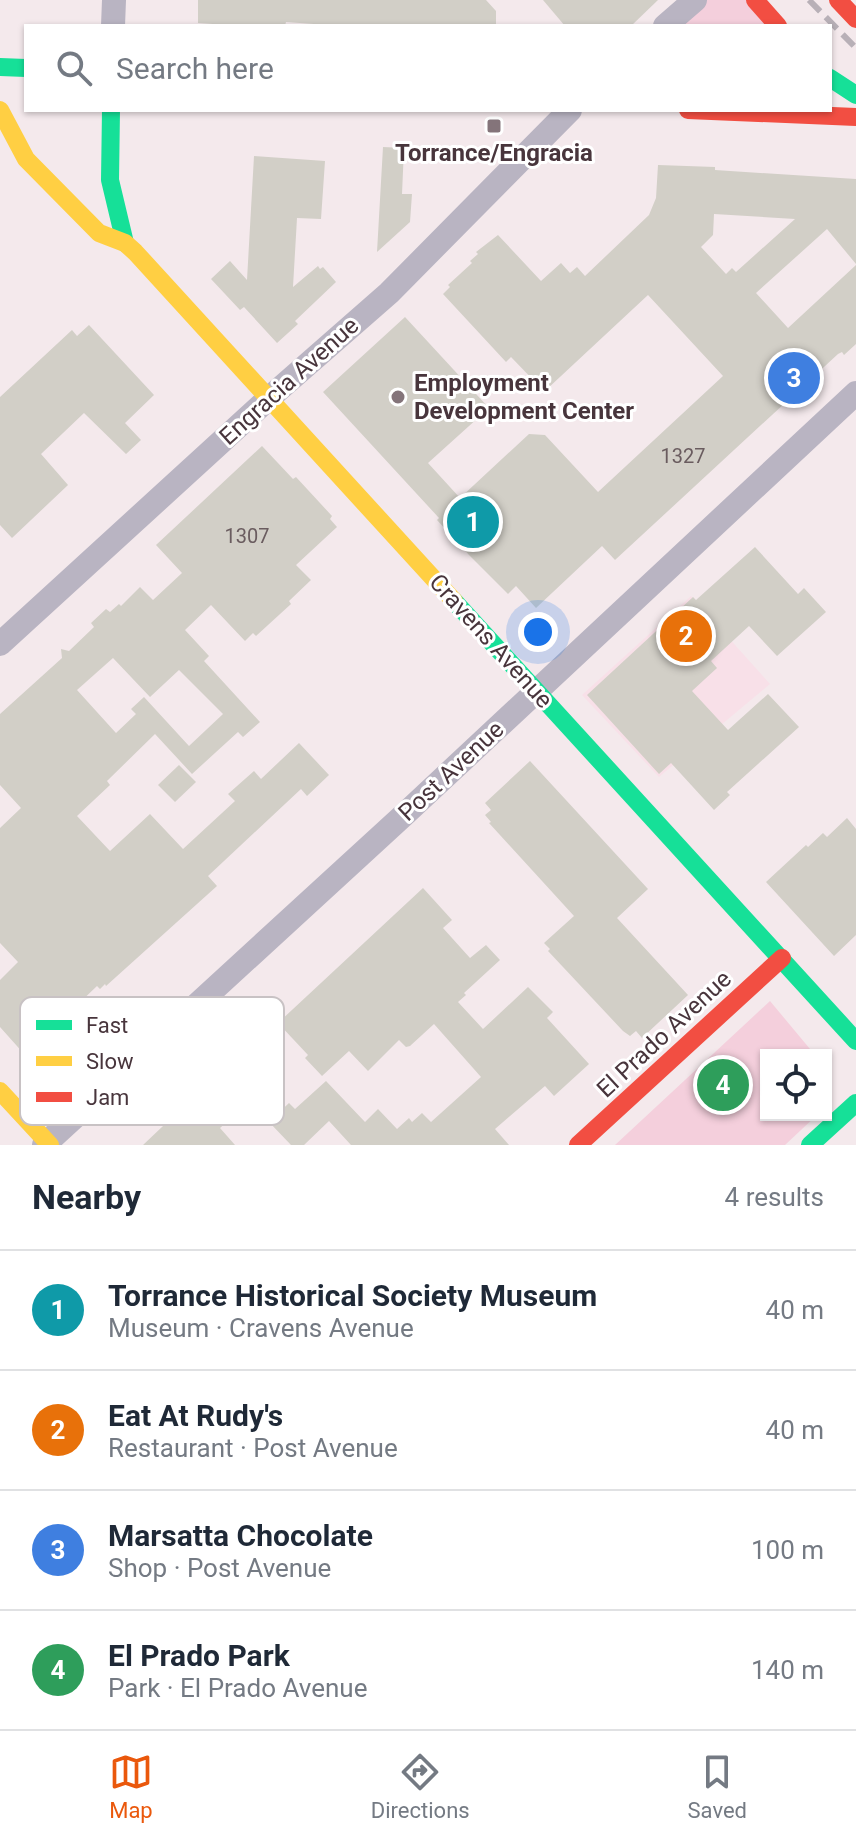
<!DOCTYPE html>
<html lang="en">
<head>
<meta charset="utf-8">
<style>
	:root { --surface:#fff; --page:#f6f6f7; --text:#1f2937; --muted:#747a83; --line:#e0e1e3; --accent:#ea580c }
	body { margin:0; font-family:Roboto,sans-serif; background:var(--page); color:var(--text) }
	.controls { position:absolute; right:24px; bottom:24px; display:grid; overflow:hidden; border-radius:0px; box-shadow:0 2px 6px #0004 }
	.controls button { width:72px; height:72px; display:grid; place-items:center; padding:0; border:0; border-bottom:2px solid var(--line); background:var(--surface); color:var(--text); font:40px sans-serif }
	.you { position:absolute; left:538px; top:632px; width:28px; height:28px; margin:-20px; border:6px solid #fff; border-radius:50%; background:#1a73e8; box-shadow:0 0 0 12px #1a73e833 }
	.badge { display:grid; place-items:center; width:52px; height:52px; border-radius:50%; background:var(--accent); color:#fff; font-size:26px; font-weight:700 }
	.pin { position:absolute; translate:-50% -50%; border:4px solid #fff; box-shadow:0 2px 8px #0006 }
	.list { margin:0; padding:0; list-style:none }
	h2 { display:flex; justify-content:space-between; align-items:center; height:104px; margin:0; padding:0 32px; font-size:34px }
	h2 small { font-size:26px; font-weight:400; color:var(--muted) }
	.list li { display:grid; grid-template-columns:52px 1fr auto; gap:24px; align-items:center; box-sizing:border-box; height:120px; padding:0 32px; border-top:2px solid var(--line) }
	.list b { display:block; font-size:30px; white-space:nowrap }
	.list p { margin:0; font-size:26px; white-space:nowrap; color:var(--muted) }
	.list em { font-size:26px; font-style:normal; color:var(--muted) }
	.icon { flex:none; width:44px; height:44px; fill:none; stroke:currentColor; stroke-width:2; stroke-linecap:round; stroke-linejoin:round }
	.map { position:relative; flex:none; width:856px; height:1145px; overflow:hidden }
	.search { position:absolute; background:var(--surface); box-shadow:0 2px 6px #0004; left:24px; right:24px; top:24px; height:88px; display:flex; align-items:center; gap:20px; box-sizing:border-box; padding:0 28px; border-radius:0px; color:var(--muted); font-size:30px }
	.sheet { height:584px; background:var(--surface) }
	nav { display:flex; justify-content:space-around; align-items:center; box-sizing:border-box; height:112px; border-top:2px solid var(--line); background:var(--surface); font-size:22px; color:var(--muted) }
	nav a { display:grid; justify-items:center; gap:4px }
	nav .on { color:var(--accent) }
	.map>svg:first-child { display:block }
	.built { fill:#f8e0e8 }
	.green { fill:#f4cfdc }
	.building { fill:#d2cfc7; fill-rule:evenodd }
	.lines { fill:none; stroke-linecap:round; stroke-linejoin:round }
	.street { stroke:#b9b4c2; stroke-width:24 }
	.fast { stroke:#16e098; stroke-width:18 }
	.slow { stroke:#ffcf43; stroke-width:18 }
	.jam { stroke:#f24e42; stroke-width:18 }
	.rail { stroke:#b8b0b7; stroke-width:6; stroke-dasharray:16 8; stroke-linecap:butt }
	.poi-dot { fill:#84747a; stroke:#fff; stroke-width:3 }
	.labels { text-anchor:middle; stroke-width:6; stroke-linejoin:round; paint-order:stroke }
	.number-label { font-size:20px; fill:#6a5c5f }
	.poi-label { font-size:24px; font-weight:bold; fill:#48353c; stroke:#fff }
	.street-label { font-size:24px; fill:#48353c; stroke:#fff }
	.key { fill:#fff; stroke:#c8c2c4; stroke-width:2 }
	.key-label { font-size:22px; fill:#48353c }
</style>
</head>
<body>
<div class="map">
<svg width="856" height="1145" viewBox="0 0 856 1145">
	<rect width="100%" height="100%" fill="#f4e9ec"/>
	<path class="built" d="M691,596l79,88 -111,93 -77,-82z"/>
	<g class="green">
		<path d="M695,0h60l23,26h-113z"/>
		<path d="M770,1001l45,54h-49v60h51l-32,30h-170z"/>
	</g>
	<g class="building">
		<path d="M198,0h288l10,11v15h-155l-55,-4 -1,4h-43l-44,-3z"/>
		<path d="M543,0h115l-27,26h-66z"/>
		<path d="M383,147l21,1 -2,46h10l-2,28 -33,30z"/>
		<path d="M254,156l71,5 -4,58 -24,-1 -4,69 25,-21 2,3 3,-2 13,15 -41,39 3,3 -21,19 -33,-36 -4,3 -29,-31 19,-18 17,19z"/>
		<path d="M658,165l57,2v3l141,9v85l-29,-35 -71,64 32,35 68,-63v79l-12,11 -2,-3 -4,2 -223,206 -13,-14 -66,62 -20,-22 -8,8 -39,-39 -32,-35 2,-2 -116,-126 82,-75 84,91 -61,55 32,35 69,-64 16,1 53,57 125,-116 -75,-81 -102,95 -7,-7 -1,2 -27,-28 -5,5 -63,-68 7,-7 -2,-2 24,-22 -2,-2 8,-7 -2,-2 22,-17 43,46 20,-18 9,10 7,-6 8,9 64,-61 7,-17zM714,214l81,5 -59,53 -4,-4 -6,6 -25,-27 12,-12z"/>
		<path d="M89,325l65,70 -29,28 16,17 -15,14 -42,-41 -43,41 27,31 -56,53 -12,-13v-128l72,-67 5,6z"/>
		<path d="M262,446l31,33 3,-2 36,39 -2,3 7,8 -41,38 15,15 -22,21 2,3 -35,32 -3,-3 -8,8 -34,-36 -26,25 24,26 -5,5 56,61 -17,15 -5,-5 -46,42 -37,-40 -48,47 3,4 -33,31 33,35 40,-37 33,35 52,-48 -7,-7 26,-23 7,8 38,-36 30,32 -22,21 -6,-7 -93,87 9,10 -111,100 -1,-2 -5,5 -3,-3 -72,69 -25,-28v-47l18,-18 -18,-19v-115l21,-20 -21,-23v-71l62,-56 -1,-9 8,2 25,-24 -3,-4 15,-14 4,3 9,-8 2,2 19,-19 13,13 29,-27 -26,-28zM113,658l37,39 29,-27 44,44 -34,32 -45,-49 -13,12 5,5 -20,19 -39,-43z"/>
		<path d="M755,547l43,47 6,-6 22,24 -49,44 -28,-30 -38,35 6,7 -25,23 36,39 40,-36 31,33 -72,65 3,3 -16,15 -43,-47 -12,11 -72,-79 106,-98 3,3z"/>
		<path d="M530,761l118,128 -31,29 71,77 -46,43 -6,-7 -6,5 -7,-5 -75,-80 2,-2 -6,-6 30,-27 -85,-93 2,-1 -6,-7 6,-5 -6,-7z"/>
		<path d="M179,765l17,17 -21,20 -17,-17z"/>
		<path d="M847,818l9,11v106l-22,21 -68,-74 40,-37 2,2 15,-14 4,4z"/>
		<path d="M423,888l29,32 -9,8 27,30 16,-13 14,15 -36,33 2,2 -8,7 25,27 45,-42 25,25 -6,6 42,46 -35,32 -9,-10 -50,43 14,16h-158l-22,-24 -25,24h-13l-22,-23 20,-19 6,6 31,-28 39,41 13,-13 19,20 12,-11 3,4 10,-9 9,9 50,-45 -47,-53 -24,22 -4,1 -7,-7 -31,31 -19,-20 -27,25 -17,-18 3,-3 -30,-32z"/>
		<path d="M237,1062l25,29 -42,37 15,17h-92l39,-37 5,6 30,-26 -4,-5z"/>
	</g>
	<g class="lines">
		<g class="street">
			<path d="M113,26l1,-26"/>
			<path d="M665,26l30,-26"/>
			<path d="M0,644l268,-245 121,-106 181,-183"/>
			<path d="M44,1145l362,-332 450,-420"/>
		</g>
		<g class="fast">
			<path d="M0,67l26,1"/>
			<path d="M830,78l26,17"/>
			<path d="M111,110l-1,70 15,63"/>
			<path d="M454,601l402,440"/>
			<path d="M810,1145l46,-42"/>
		</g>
		<g class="slow">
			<path d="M0,110l26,49 73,74 26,10 10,9 319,349"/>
			<path d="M0,1091l50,54"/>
		</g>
		<g class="jam">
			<path d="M755,0l23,26"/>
			<path d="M838,0l18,19"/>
			<path d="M688,110l168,7"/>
			<path d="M578,1145l204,-187"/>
		</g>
		<path class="rail" d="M809,0l47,48"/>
	</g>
	<g class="poi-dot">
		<rect x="486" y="118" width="16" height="16" rx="4"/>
		<circle cx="398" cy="397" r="8"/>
	</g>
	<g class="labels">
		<g class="number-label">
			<text x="683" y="463">1327</text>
			<text x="247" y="543">1307</text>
		</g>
		<g class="poi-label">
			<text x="494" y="161">Torrance/Engracia</text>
			<text x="414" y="391" text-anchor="start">Employment<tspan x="414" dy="28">Development Center</tspan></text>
		</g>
		<g class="street-label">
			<text transform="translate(289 381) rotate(-42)" y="8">Engracia Avenue</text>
			<text transform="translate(491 641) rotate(48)" y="8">Cravens Avenue</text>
			<text transform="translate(451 771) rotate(-43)" y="8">Post Avenue</text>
			<text transform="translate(664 1034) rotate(-43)" y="8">El Prado Avenue</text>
		</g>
	</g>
	<rect x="20" y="997" width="264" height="128" rx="12" class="key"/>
	<rect x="36" y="1020" width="36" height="10" fill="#16e098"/>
	<rect x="36" y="1056" width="36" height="10" fill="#ffcf43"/>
	<rect x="36" y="1092" width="36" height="10" fill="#f24e42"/>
	<g class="key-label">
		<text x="86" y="1033">Fast</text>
		<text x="86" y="1069">Slow</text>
		<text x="86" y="1105">Jam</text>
	</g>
</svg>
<div class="controls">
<button><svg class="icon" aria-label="locate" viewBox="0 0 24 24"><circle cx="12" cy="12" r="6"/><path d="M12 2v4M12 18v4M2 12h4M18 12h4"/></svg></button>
</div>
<div class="you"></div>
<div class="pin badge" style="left:473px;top:522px;background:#0f9aa8">1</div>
<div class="pin badge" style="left:686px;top:636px;background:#e8710a">2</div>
<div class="pin badge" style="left:794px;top:378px;background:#3f7fe0">3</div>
<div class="pin badge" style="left:723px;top:1085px;background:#2e9e5b">4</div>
<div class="search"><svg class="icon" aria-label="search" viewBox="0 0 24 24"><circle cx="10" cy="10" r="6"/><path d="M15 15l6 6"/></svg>Search here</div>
</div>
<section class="sheet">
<h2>Nearby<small>4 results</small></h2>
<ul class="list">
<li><span class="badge" style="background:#0f9aa8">1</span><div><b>Torrance Historical Society Museum</b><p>Museum · Cravens Avenue</p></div><em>40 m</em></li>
<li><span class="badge" style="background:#e8710a">2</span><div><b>Eat At Rudy's</b><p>Restaurant · Post Avenue</p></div><em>40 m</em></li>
<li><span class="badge" style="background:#3f7fe0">3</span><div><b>Marsatta Chocolate</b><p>Shop · Post Avenue</p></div><em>100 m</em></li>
<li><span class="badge" style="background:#2e9e5b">4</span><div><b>El Prado Park</b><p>Park · El Prado Avenue</p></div><em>140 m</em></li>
</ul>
</section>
<nav>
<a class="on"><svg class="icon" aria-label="map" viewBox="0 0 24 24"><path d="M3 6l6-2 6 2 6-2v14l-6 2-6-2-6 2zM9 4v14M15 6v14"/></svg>Map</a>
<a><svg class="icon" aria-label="directions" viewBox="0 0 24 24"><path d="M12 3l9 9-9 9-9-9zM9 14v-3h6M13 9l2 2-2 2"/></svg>Directions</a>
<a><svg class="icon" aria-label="saved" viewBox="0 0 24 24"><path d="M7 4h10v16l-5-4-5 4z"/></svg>Saved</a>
</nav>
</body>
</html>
